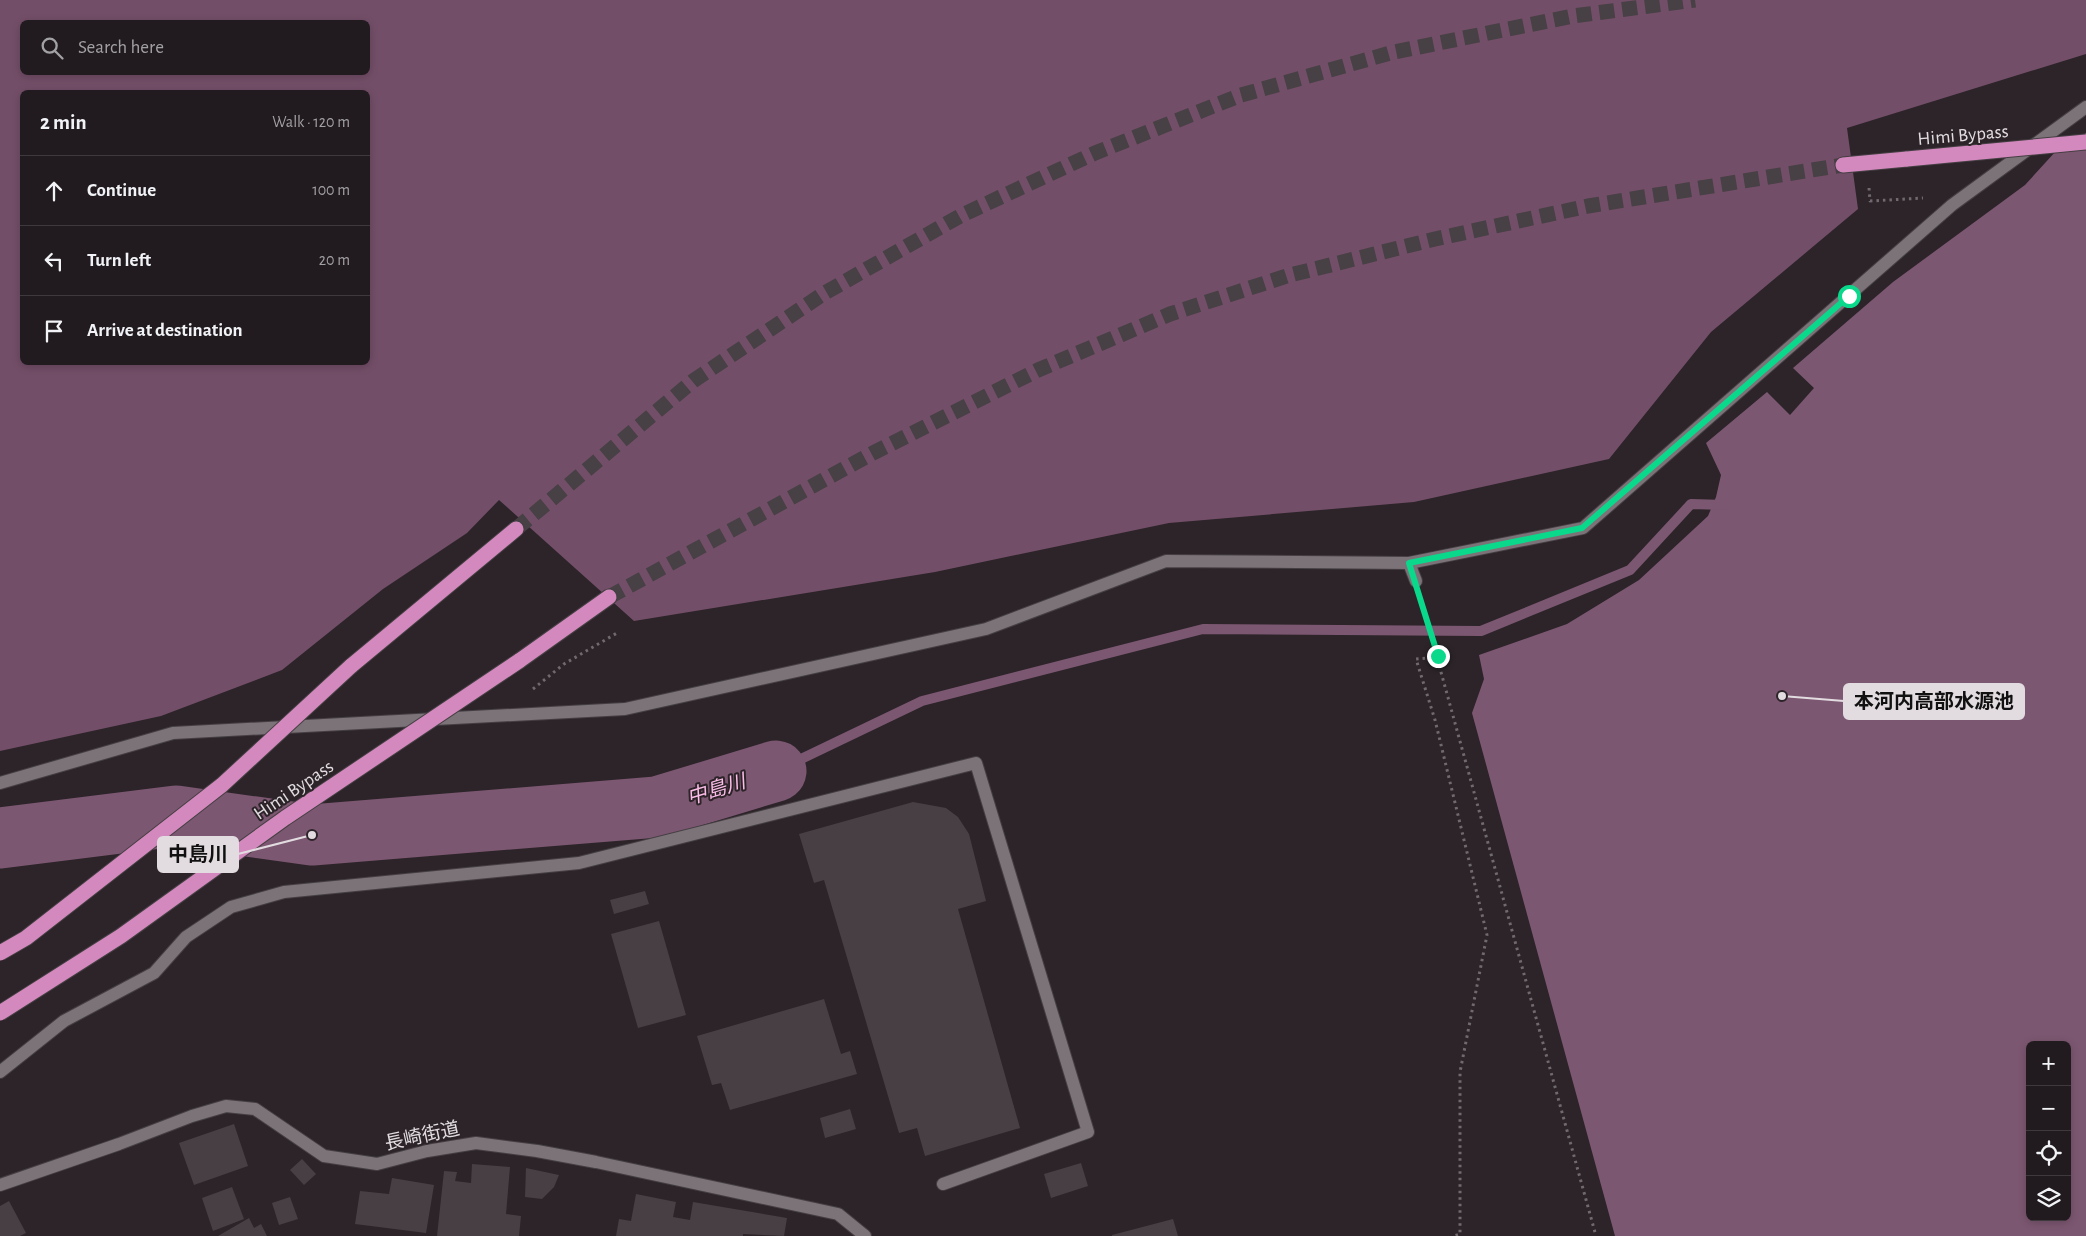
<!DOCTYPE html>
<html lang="en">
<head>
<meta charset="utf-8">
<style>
	:root { --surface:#211b1f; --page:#2d282c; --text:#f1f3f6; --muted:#a2a1a4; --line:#3e393d }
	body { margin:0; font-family:"Alegreya Sans","Noto Sans JP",sans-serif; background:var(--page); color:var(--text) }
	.controls { position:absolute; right:15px; bottom:15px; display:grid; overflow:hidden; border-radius:8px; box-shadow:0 2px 8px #0003 }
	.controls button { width:45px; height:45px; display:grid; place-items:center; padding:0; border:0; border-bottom:1px solid var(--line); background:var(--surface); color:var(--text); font:25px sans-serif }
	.stop { position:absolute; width:15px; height:15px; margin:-11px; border:4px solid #0ad98b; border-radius:50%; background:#fff }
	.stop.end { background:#0ad98b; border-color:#fff; box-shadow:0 1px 5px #0008 }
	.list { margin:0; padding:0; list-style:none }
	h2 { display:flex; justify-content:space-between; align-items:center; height:65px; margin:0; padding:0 20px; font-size:21px }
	h2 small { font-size:16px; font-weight:400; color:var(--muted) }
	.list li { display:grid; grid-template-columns:32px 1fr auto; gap:15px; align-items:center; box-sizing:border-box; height:70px; padding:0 20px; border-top:1px solid var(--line) }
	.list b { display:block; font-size:19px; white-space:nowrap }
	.list em { font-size:16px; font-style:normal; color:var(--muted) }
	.icon { flex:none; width:28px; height:28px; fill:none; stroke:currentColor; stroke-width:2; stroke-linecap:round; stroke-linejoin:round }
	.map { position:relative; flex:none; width:2086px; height:1236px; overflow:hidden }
	.search { position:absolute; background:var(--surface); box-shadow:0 2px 8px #0003; left:20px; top:20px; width:350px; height:55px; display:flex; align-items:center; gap:12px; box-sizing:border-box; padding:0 18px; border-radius:8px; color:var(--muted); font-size:19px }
	.panel { position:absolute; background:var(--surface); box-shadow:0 2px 8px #0003; left:20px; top:90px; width:350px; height:275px; border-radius:8px }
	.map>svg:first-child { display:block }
	.forest { fill:#734e68; fill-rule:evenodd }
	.water { fill:#7c5771; fill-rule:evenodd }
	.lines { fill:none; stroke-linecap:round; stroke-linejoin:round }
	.stream { stroke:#7c5771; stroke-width:10 }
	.river { stroke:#7c5771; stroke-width:61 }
	.building { fill:#473f44 }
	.highway-tunnel { stroke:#474044; stroke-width:15; stroke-dasharray:15 8; stroke-linecap:butt }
	.lane-casing { stroke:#453f43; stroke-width:14 }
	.street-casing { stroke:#453f43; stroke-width:14 }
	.highway-casing { stroke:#453f43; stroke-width:17 }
	.path { stroke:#70696d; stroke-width:3; stroke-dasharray:2.5 4; stroke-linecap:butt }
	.lane { stroke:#7c7379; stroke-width:12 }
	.street { stroke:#7c7379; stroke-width:12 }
	.highway { stroke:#d489be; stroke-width:15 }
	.highway-bridge-casing { stroke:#453f43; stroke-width:17; stroke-linecap:butt }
	.highway-bridge { stroke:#d489be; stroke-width:15 }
	.route { stroke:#0ad98b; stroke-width:6 }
	.labels { text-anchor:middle; stroke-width:4; stroke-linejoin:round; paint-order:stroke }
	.street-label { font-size:19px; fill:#e2dce0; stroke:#2c2429 }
	.water-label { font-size:20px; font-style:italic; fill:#fcbde8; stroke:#2c2429 }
	.leader { fill:none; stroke:#e2dce0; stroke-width:2 }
	.callout-dot { fill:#e2dce0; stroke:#2c2429; stroke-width:2 }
	.callout { fill:#e2dce0; stroke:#e2dce0; stroke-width:2 }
	.callout-label { font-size:20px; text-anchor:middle; font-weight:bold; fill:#111 }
</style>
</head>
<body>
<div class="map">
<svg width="2086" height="1236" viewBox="0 0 2086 1236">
	<rect width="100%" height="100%" fill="#2c2429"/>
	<path class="forest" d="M0,0h2086v54l-239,74 11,81 -147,123 -102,127 -195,43 -245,21 -234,49 -301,49 -135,-121 -32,33 -84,56 -101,81 -121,46 -161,35zM22,22h346v50h-346zM22,92h346v270h-346z"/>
	<path class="water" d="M2086,133v1103h-471l-143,-523 12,-34 -5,-24 88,-31 72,-44 69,-64 8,-19 5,-22 -15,-32 61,-51 23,23 24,-27 -21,-20 100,-86 132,-97 31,-34zM2030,1045h37v172h-37z"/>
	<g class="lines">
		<path class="stream" d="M776,771l146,-70 281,-72 278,2 149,-61 61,-66 34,1"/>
		<path class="river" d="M0,838l176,-22 136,19 345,-28 119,-36"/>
	</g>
	<g class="building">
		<path d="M913,802l33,6 12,9 11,17 17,67 -28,8 62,219 -95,28 -8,-28 -18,5 -75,-253 -10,3 -15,-49z"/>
		<path d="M645,891l4,13 -35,10 -4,-14z"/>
		<path d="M659,921l27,94 -48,13 -27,-94z"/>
		<path d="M824,999l17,55 9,-3 7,23 -127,36 -9,-27 -9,2 -15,-49z"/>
		<path d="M850,1109l6,20 -31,9 -5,-20z"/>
		<path d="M234,1124l14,42 -54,19 -15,-42z"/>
		<path d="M302,1159l14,15 -12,11 -14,-15z"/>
		<path d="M1081,1163l7,23 -37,12 -7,-24z"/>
		<path d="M472,1164l38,3 -4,47 15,2 -2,20h-82l7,-65 13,1 -2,9 16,2z"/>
		<path d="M526,1168l33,7 -5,12 -12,12 -17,-2z"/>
		<path d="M392,1178l42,7 -8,48 -71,-9 5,-33 29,3z"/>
		<path d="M232,1187l12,32 -31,12 -11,-33z"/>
		<path d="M636,1194l40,8 -3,15 17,3 3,-18 94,16 -3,18 -41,-2v2h-127l3,-17 12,2z"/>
		<path d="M290,1197l8,22 -19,6 -7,-22z"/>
		<path d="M9,1201l17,32 -6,3h-20v-30z"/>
		<path d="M249,1218l5,10 7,-4 6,12h-49z"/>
		<path d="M1173,1219l5,17h-66v-1z"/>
	</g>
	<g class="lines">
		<g class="highway-tunnel">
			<path d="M516,529l177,-148 130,-87 137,-78 135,-63 146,-58 153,-43 179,-36 122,-16"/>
			<path d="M609,597l264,-144 165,-83 132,-56 120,-39 145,-36 153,-33 255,-41"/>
		</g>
		<g class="lane-casing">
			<path id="lane" d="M0,1072l64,-51 90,-48 32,-36 45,-30 53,-15 295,-29 397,-100 112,369 -145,52"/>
		</g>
		<g class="street-casing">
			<g id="street">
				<path d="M1409,563l7,18"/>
				<path d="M0,783l173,-50 452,-24 361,-80 180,-68 243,2 174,-35 369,-323 134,-98"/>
				<path d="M0,1185l119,-41 73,-28 34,-10 29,3 69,47 53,8 50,-13 49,-8 61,8 59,11 242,52 27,22"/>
			</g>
		</g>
		<g class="highway-casing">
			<g id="highway">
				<path d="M1843,165l64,-6"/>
				<path d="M519,661l90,-64"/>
				<path d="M351,666l165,-137"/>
			</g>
		</g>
		<g class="path">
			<path d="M1869,188l1,13 53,-3"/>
			<path d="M1422,603l174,633"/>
			<path d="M1438,657l-22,2 19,61 52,215 -27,137v162l-6,2"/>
			<path d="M533,689l31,-25 53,-31"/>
		</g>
		<use href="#lane" class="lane"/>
		<use href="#street" class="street"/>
		<use href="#highway" class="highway"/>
		<g class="highway-bridge-casing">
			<g id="highway-bridge">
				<path d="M1907,159l179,-17"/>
				<path d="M0,953l26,-15 196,-153 129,-119"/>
				<path d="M0,1013l121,-77 164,-118 234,-157"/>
			</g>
		</g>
		<use href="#highway-bridge" class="highway-bridge"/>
	</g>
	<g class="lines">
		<path class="route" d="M1438,656l-29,-93 173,-35 267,-232"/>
	</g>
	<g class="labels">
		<g class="street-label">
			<text transform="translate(1963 134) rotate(-5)" y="7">Himi Bypass</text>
			<text transform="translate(293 789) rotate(-34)" y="7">Himi Bypass</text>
			<text transform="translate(422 1135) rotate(-12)" y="7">長崎街道</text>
		</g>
		<g class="water-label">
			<text transform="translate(716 789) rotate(-17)" y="7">中島川</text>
		</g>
	</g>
	<path class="leader" d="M1782 696L1844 701M312 835L238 854"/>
	<g class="callout-dot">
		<circle cx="1782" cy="696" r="5"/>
		<circle cx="312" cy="835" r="5"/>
	</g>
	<g class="callout">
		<rect x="1844" y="684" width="180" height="35" rx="5"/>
		<rect x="158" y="837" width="80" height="35" rx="5"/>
	</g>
	<g class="callout-label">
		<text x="1934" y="708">本河内高部水源池</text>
		<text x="198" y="861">中島川</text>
	</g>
</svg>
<div class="controls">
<button>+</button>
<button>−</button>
<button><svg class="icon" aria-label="locate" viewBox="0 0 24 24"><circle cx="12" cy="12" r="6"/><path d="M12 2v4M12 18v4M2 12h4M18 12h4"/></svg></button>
<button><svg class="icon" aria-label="layers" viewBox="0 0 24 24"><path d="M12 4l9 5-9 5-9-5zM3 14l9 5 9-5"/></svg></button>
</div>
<div class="stop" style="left:1849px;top:296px"></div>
<div class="stop end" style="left:1438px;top:656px"></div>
<div class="search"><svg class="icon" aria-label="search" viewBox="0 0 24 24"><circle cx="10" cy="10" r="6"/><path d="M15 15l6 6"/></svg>Search here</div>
<section class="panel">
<h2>2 min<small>Walk · 120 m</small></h2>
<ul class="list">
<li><svg class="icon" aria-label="ahead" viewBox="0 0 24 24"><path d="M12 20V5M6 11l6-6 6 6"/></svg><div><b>Continue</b></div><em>100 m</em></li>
<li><svg class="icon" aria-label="left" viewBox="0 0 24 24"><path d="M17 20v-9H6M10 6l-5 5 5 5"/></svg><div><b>Turn left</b></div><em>20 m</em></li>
<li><svg class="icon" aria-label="arrive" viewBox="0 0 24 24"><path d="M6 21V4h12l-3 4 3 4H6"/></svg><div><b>Arrive at destination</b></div></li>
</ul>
</section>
</div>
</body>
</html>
